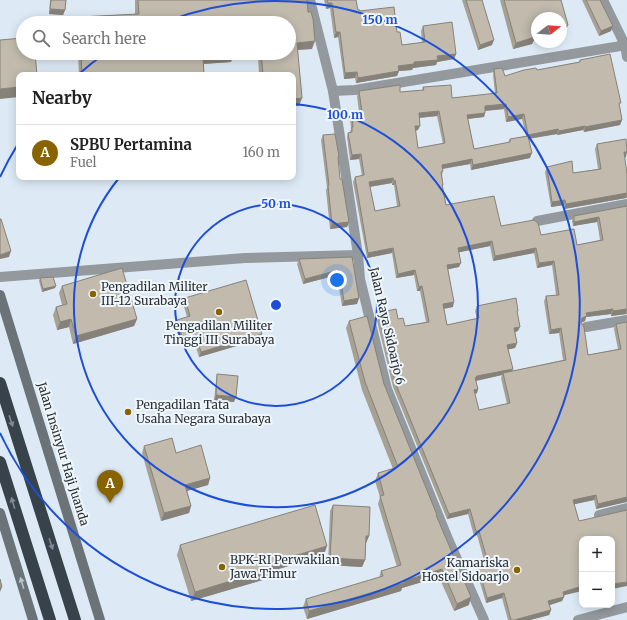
<!DOCTYPE html>
<html lang="en">
<head>
<meta charset="utf-8">
<style>
	:root { --surface:#fff; --page:#f2f2f2; --text:#222; --muted:#767676; --line:#e0e0e0; --accent:#886300 }
	body { margin:0; font-family:Merriweather,serif; background:var(--page); color:var(--text) }
	.controls { position:absolute; right:12px; bottom:12px; display:grid; overflow:hidden; border-radius:8px; box-shadow:0 2px 10px #0003 }
	.controls button { width:36px; height:36px; display:grid; place-items:center; padding:0; border:0; border-bottom:1px solid var(--line); background:var(--surface); color:var(--text); font:20px sans-serif }
	.compass { position:absolute; left:531px; top:12px; width:36px; height:36px; border-radius:50%; background:var(--surface); box-shadow:0 2px 10px #0003; rotate:73deg }
	.you { position:absolute; left:337px; top:280px; width:14px; height:14px; margin:-10px; border:3px solid #fff; border-radius:50%; background:#1a73e8; box-shadow:0 0 0 6px #1a73e833 }
	.badge { display:grid; place-items:center; width:26px; height:26px; border-radius:50%; background:var(--accent); color:#fff; font-size:13px; font-weight:700 }
	.pin { position:absolute; translate:-50% -33px; filter:drop-shadow(0 1px 2px #0008) }
	.pin::after { content:''; position:absolute; top:21px; width:14px; height:12px; background:inherit; clip-path:polygon(0 0,100% 0,50% 100%) }
	.list { margin:0; padding:0; list-style:none }
	h2 { display:flex; justify-content:space-between; align-items:center; height:52px; margin:0; padding:0 16px; font-size:17px }
	h2 small { font-size:13px; font-weight:400; color:var(--muted) }
	.list li { display:grid; grid-template-columns:26px 1fr auto; gap:12px; align-items:center; box-sizing:border-box; height:56px; padding:0 16px; border-top:1px solid var(--line) }
	.list b { display:block; font-size:15px; white-space:nowrap }
	.list p { margin:0; font-size:13px; white-space:nowrap; color:var(--muted) }
	.list em { font-size:13px; font-style:normal; color:var(--muted) }
	.icon { flex:none; width:22px; height:22px; fill:none; stroke:currentColor; stroke-width:2; stroke-linecap:round; stroke-linejoin:round }
	.map { position:relative; flex:none; width:627px; height:620px; overflow:hidden }
	.search { position:absolute; background:var(--surface); box-shadow:0 2px 10px #0003; left:16px; top:16px; width:280px; height:44px; display:flex; align-items:center; gap:10px; box-sizing:border-box; padding:0 14px; border-radius:22px; color:var(--muted); font-size:15px }
	.panel { position:absolute; background:var(--surface); box-shadow:0 2px 10px #0003; left:16px; top:72px; width:280px; height:108px; border-radius:8px }
	.map>svg:first-child { display:block }
	.lines { fill:none; stroke-linecap:round; stroke-linejoin:round }
	.street { stroke:#93999d; stroke-width:10 }
	.secondary { stroke:#6b7379; stroke-width:10 }
	.highway { stroke:#37424a; stroke-width:12 }
	.wall { fill:#a6a095; fill-rule:evenodd }
	.shaded-wall { fill:#878279 }
	.building { fill:#c1baad; stroke:#878279; fill-rule:evenodd }
	.oneway { fill:#818a92 }
	.oneway2 { fill:#bac2c8 }
	.ring { fill:none; stroke:#1d4ed8; stroke-width:2 }
	.poi-dot { fill:#886300; stroke:#eff7fd; stroke-width:1.5 }
	.labels { text-anchor:middle; stroke-width:4; stroke-linejoin:round; paint-order:stroke }
	.poi-label { font-size:12px; fill:#2b3034; stroke:#eff7fd; text-anchor:start }
	.street-label { font-size:12px; fill:#2b3034; stroke:#eff7fd }
	.centre { fill:#1d4ed8; stroke:#eff7fd; stroke-width:2 }
	.ring-label { font-size:12px; text-anchor:middle; font-weight:bold; fill:#1d4ed8; stroke:#eff7fd; stroke-width:4; stroke-linejoin:round; paint-order:stroke }
</style>
</head>
<body>
<div class="map">
<svg width="627" height="620" viewBox="0 0 627 620">
	<rect width="100%" height="100%" fill="#ddeaf5"/>
	<g class="lines">
		<g class="street">
			<path d="M310,0l23,91 25,164 2,24 27,110 61,150 36,81"/>
			<path d="M603,0l22,45 2,12"/>
			<path d="M333,91l22,-1 272,-45"/>
			<path d="M537,221l90,-17"/>
			<path d="M0,277l245,-19 113,-3"/>
			<path d="M586,327l41,-7"/>
			<path d="M599,515l28,-7"/>
			<path d="M578,620l49,-13"/>
		</g>
		<g class="secondary">
			<path d="M0,295l100,325"/>
			<path d="M0,513l33,107"/>
		</g>
		<g class="highway">
			<path d="M0,383l75,237"/>
			<path d="M0,462l50,158"/>
		</g>
	</g>
	<g class="wall">
		<path d="M50,0h16l-1,10 -2,5 -14,-1z"/>
		<path d="M135,0h172l5,49 -15,1 2,56 -40,-31 -1,-20 -26,3 -1,4 -27,2v11h-125l-1,-22h211v-30h-212l2,-6 56,-3z"/>
		<path d="M324,0h32l2,10 39,22 5,13 20,-2 -1,-12 2,-5 33,28 -2,5 -17,3 -1,3 -23,3 -1,2 -13,1 -2,5 -41,7 -1,-5 -11,1 -6,-42 -4,1 -4,-30 -4,1z"/>
		<path d="M462,0h20l10,45 -14,5z"/>
		<path d="M500,0h61l7,25 -3,6 -4,2v-15h-24v21l-3,1 -2,4 -19,5z"/>
		<path d="M582,0h18l11,31 -12,5z"/>
		<path d="M580,60l40,48 2,12 -2,5 -36,7 -1,-2 -26,5v-1l-28,5 1,19 -59,12 -1,-6 -27,5 -1,7 1,9v2l3,18 55,21 40,9 36,10 23,-5 -3,-18 -24,4 -1,-5 2,-5 53,-10v108l-16,2v-2l-25,3 -1,4 -4,2 7,32 30,-6 -4,-20 2,-5 11,-2 -2,180 -29,7 -2,-9 -20,4 5,17 33,18 -48,57 -2,5 -13,4 2,5 -2,5 -19,5h-22l-6,-22 -16,5 -11,-37 2,-4 7,-2 -7,-25 -3,1 -6,-22 -21,5 -54,-132 -16,-66 2,-5h1l2,-4 16,7 7,7 21,-4 -6,-31h-3l-3,-16 -18,3 -4,-25 -25,5 -14,-76 2,-5 7,-1 -3,-17 -9,1 -3,-23 1,-4 2,-1 1,-3 -1,-11 2,-5 7,-1 -2,-16 2,-5 41,1 22,-2 1,-3 29,11 43,-4 -2,-20 1,-5 11,7 74,-14zM504,109l2,13 16,-3 4,17 -16,3 -2,4 -34,6 -6,-30 16,-2 1,-4v-2zM437,116l6,28 -25,4 -3,-17 3,-1 1,-12zM392,183v2h2l3,21 -22,5 -5,-24zM490,246l3,15 41,-8 3,15 15,-3 4,30 -10,1 -2,5 5,33 10,-1 4,27 -51,11 1,-2 -5,-20 7,-1 2,-5 -2,-11 3,-1 -1,-17 -40,-8 -2,5 2,8 -30,6 -3,-16 9,-2 -5,-38 11,-2v-15zM502,375l-1,3 6,26 -28,6 -4,-16 2,-1 1,-4 -2,-8z"/>
		<path d="M323,135l15,24 2,20 9,43 -2,5 -17,2 -4,-39 1,-2 -6,-48z"/>
		<path d="M597,144l29,13h-2l3,17v24h-1l-62,11v-4l-13,2 -6,-35 2,-5 26,6 25,-4 -3,-20z"/>
		<path d="M352,257l7,41 -2,6 -15,2 -5,-31 -34,9 -6,-20 2,-5z"/>
		<path d="M40,278l15,10 -13,4 -3,-11z"/>
		<path d="M62,286l75,33 -3,7 -61,18 -4,-17 -12,3 -4,-15 3,-8 6,-2 -3,-12z"/>
		<path d="M185,298l75,41 -61,18 -5,-16 -13,4 -6,-20 2,-5 10,-3 -4,-14z"/>
		<path d="M349,321l35,63 53,131 -1,1 33,89 -15,6 -15,-34 -37,11 -1,3 -94,28 -4,-12 3,-8 73,-21 2,-7 16,-4 -19,-63 2,-7 -5,-16 3,-8 15,-4 -31,-79 -16,-62z"/>
		<path d="M217,374l17,28 -20,-1 2,-21z"/>
		<path d="M144,446l32,7 34,25 -2,7 -21,6 4,15 -2,7 -28,8 -19,-68z"/>
		<path d="M333,505l36,31 -3,7 -1,17 -3,7 -34,-2 2,-54z"/>
		<path d="M180,545l144,10 -55,17 -3,7 -75,22 -14,-46z"/>
	</g>
	<g class="shaded-wall">
		<path d="M328,3h4l-2,5 -4,1z"/>
		<path d="M50,9l15,1 -2,5 -14,-1z"/>
		<path d="M568,25l-3,6 -4,2v-6z"/>
		<path d="M613,26l-2,5 -12,5 2,-5z"/>
		<path d="M336,32h4l-2,5 -4,1z"/>
		<path d="M537,33v6l-3,1 -2,4 -19,5 3,-6z"/>
		<path d="M494,40l-2,5 -14,5 2,-5z"/>
		<path d="M315,41l-3,8 -18,1 3,-7z"/>
		<path d="M232,53h27l-1,2 -26,3 -1,4 -30,2 2,-7z"/>
		<path d="M456,54l-2,5 -17,3 -1,3 -23,3 -1,2 -13,1 -2,5 -41,7 2,-5 40,-12 39,-10z"/>
		<path d="M357,72l-2,6 -11,1 1,-6z"/>
		<path d="M19,87v10l-19,2v-10z"/>
		<path d="M302,98l-3,8h-6v-7z"/>
		<path d="M506,104l-2,5 -21,2 2,-5z"/>
		<path d="M439,111l-2,5 -20,2 2,-5z"/>
		<path d="M485,113l-1,4 -18,2 1,-4z"/>
		<path d="M524,114l-2,5 -16,3 2,-5z"/>
		<path d="M622,120l-2,5 -36,7 1,-5z"/>
		<path d="M415,126h5l-2,4 -5,1z"/>
		<path d="M585,126l-2,4 -26,5 2,-4z"/>
		<path d="M558,129l-1,5 -31,5 2,-4z"/>
		<path d="M624,152h3l-1,5 -4,1z"/>
		<path d="M532,153l-2,5 -59,12 2,-5z"/>
		<path d="M361,154l-2,5 -9,1 2,-5z"/>
		<path d="M472,159l-2,5 -30,5 2,-4z"/>
		<path d="M393,178l-1,5 -24,4 1,-5z"/>
		<path d="M395,180l-1,5h-2l2,-4z"/>
		<path d="M627,193l-1,5 -62,11 2,-5z"/>
		<path d="M565,200l-1,5 -13,2 1,-5z"/>
		<path d="M599,217l-2,5 -24,4 1,-4z"/>
		<path d="M349,222l-2,5 -17,2 2,-5z"/>
		<path d="M492,241l-2,5 -34,7 2,-5z"/>
		<path d="M393,248l-1,5 -25,5 1,-5z"/>
		<path d="M536,248l-2,5 -41,8 2,-5z"/>
		<path d="M11,251l-2,6 -9,2v-4z"/>
		<path d="M554,261l-2,4 -15,3 2,-5z"/>
		<path d="M461,263l-2,4 -14,3 2,-5z"/>
		<path d="M339,270l-2,5 -34,9 2,-5z"/>
		<path d="M415,270l-1,5 -18,3 2,-4z"/>
		<path d="M56,286l-1,2 -13,4 1,-3z"/>
		<path d="M422,286l-2,5h-3l2,-4z"/>
		<path d="M359,298l-2,6 -15,2 2,-5z"/>
		<path d="M454,302l-1,5 -12,2 2,-5z"/>
		<path d="M613,309l-2,5 -25,3 -1,4 -5,2 2,-5 4,-5z"/>
		<path d="M627,309l-1,5 -15,2 2,-5z"/>
		<path d="M71,319l-2,8 -12,3 3,-8z"/>
		<path d="M137,319l-3,7 -61,18 3,-8z"/>
		<path d="M520,327l-2,4 -6,2 2,-5z"/>
		<path d="M561,328l-2,5 -10,1 2,-4z"/>
		<path d="M262,334l-2,5 -61,18 2,-5z"/>
		<path d="M196,336l-2,5 -13,4 2,-5z"/>
		<path d="M517,343l-2,5 -10,2 2,-5z"/>
		<path d="M513,369l-2,5 -8,-1 -1,2 -27,6v-3l2,-2z"/>
		<path d="M478,389l-1,4 -5,2 2,-5z"/>
		<path d="M216,395l20,2 -2,5 -20,-1z"/>
		<path d="M210,478l-2,7 -25,7 2,-7z"/>
		<path d="M596,495l-2,5 -23,5 2,-5z"/>
		<path d="M627,497v5l-31,7 2,-5z"/>
		<path d="M191,506l-2,7 -28,8 3,-8z"/>
		<path d="M470,509l-2,5 -21,5 2,-5z"/>
		<path d="M476,531h3l-2,4 -3,1z"/>
		<path d="M366,536h3l-3,7h-3z"/>
		<path d="M327,546l-3,9 -55,17 -3,7 -75,22 4,-9 73,-28z"/>
		<path d="M330,558l35,2 -3,7 -34,-2z"/>
		<path d="M442,569l-3,8 -37,11 -1,3 -94,28 2,-8z"/>
		<path d="M627,582v4l-15,3v-5z"/>
		<path d="M582,586v5l-21,5 2,-4z"/>
		<path d="M2,587l-2,5v-4z"/>
		<path d="M504,593l-2,5 -16,5 1,-5z"/>
		<path d="M471,597l-2,8 -15,6 3,-7z"/>
		<path d="M564,597l-2,4 -15,5 1,-5z"/>
		<path d="M551,610l-2,5 -19,5h-16z"/>
	</g>
	<g class="building">
		<path d="M51,0h15l-1,10 -15,-1z"/>
		<path d="M138,0h169l1,12h3l2,7 2,22 -18,2 5,55 -9,1v-24h-37l7,-1 -2,-21h28v-30h-210v-6l60,-3z"/>
		<path d="M327,0h29l2,10h2v1l34,-4 3,25h3l2,13 23,-3 -2,-16 29,-4 4,32 -19,2 1,4 -24,2v2l-16,2 1,5 -41,7 -1,-6 -12,1 -5,-41h-4l-4,-29h-4z"/>
		<path d="M466,0h16l12,40 -14,5z"/>
		<path d="M504,0h57l7,25 -7,2v-9h-24v15l-3,1 1,3 -19,6z"/>
		<path d="M586,0h14l13,26 -12,5z"/>
		<path d="M23,38v15h12l2,22h-18v12l-19,2v-49z"/>
		<path d="M81,53h152v1l-30,3 1,18h-122z"/>
		<path d="M610,54l11,49h-2l3,17 -37,7v-1l-26,5 -1,-2 -30,6 -4,-21 -16,3 -2,-13 -21,2v7l-18,2 7,34 36,-7v-3l18,-3 4,17 -59,12 -1,-6 -30,6 1,6 -2,1 2,13h-1l4,20 48,-9 7,30 33,-6 4,3 3,12 33,-6 3,16 26,-5 -4,-23 -25,5v-6l53,-10v103l-14,2v-2l-27,4 1,3 -5,2 -1,5 3,4 4,28 33,-6 -5,-25 11,-2v175l-29,7 -2,-9 -23,5 6,21 48,-11v72l-15,2v-45h-30v47l-19,6 1,5 -16,4 3,9 -37,10h-3l-7,-27 -17,5 -10,-36 10,-3 -8,-28h-3l-6,-22 -21,5 -54,-132 -16,-66 4,-1 -1,-3 14,-3 2,10 5,-1 2,8 24,-4 -7,-36 -3,1 -4,-17 -17,4 -5,-26 -25,5 -13,-76 9,-2 -3,-21 -9,1 -4,-22 4,-1v-5h1l-1,-14 10,-1 -3,-21 41,-6v7l24,-2 -1,-3 28,-2 1,13 45,-5 -3,-24 8,-1 3,8 19,-6 12,-2 1,2 43,-8v-2zM439,111l6,32 -27,5 -3,-22h5l-1,-13zM393,178l1,3 1,-1 5,26 -25,5 -6,-29zM492,241l3,15 41,-8 3,15 15,-2 5,34 -13,1 5,34 10,-2 5,32 -63,13 7,30 -31,7 -5,-20 4,-1 -3,-11 2,-2 36,-7 -6,-24 10,-2 -3,-15 6,-1 -3,-16h1l-2,-13 -39,8 2,12 -32,7 -4,-21 11,-2 -7,-37 14,-2 -3,-15z"/>
		<path d="M335,134l4,22 -1,1 2,22h2l7,43 -17,2 -4,-38 1,-1 -6,-50z"/>
		<path d="M626,139l1,13h-3l3,22v19l-61,11 -1,-4 -13,2 -5,-35 25,-6 1,12 28,-4 -4,-25z"/>
		<path d="M0,219h1l10,32 -11,4z"/>
		<path d="M352,257l7,41 -15,3 -5,-31 -34,9 -6,-20z"/>
		<path d="M122,268l15,51 -61,17 -5,-17 -11,3 -4,-15 11,-3 -5,-18z"/>
		<path d="M53,277l3,9 -13,3 -3,-11z"/>
		<path d="M246,280l16,54 -61,18 -5,-16 -13,4 -6,-20 13,-4 -5,-18z"/>
		<path d="M367,316l17,68 53,131h-1l35,82 -14,7 -15,-35 -38,12v2l-95,28 -3,-12 77,-23 -2,-5 20,-6 -21,-69 4,-1 -6,-22 20,-6 -33,-85 -16,-61z"/>
		<path d="M217,374l21,2 -2,21 -20,-2z"/>
		<path d="M172,438l4,15 25,-8 9,33 -25,7 6,21 -27,7 -20,-67z"/>
		<path d="M315,505l12,41 -59,18 2,5 -75,23 -15,-47z"/>
		<path d="M333,505l37,2 -1,29h-3l-1,24 -35,-2z"/>
		<path d="M0,579l2,8 -2,1z"/>
	</g>
	<defs><path id="oneway-solid" d="M-6-.8H1V-3.2L6.5 0L1 3.2V.8H-6Z"/></defs>
	<g class="oneway">
		<use href="#oneway-solid" transform="translate(11 421) rotate(72)"/>
		<use href="#oneway-solid" transform="translate(13 503) rotate(-107)"/>
		<use href="#oneway-solid" transform="translate(51 544) rotate(72)"/>
	</g>
	<use class="oneway2" href="#oneway-solid" transform="translate(22 583) rotate(-107)"/>
	<g class="ring">
		<circle cx="276" cy="305" r="101"/>
		<path d="M294 104A202 202 0 1 1 119 178"/>
		<path d="M0 177A304 304 0 0 1 18 144M79 74A304 304 0 0 1 104 54M165 22A304 304 0 1 1 0 433"/>
	</g>
	<g class="poi-dot">
		<circle cx="93" cy="294" r="4"/>
		<circle cx="219" cy="312" r="4"/>
		<circle cx="128" cy="412" r="4"/>
		<circle cx="222" cy="567" r="4"/>
		<circle cx="517" cy="570" r="4"/>
	</g>
	<g class="labels">
		<g class="poi-label">
			<text x="101" y="291">Pengadilan Militer<tspan x="101" dy="14">III-12 Surabaya</tspan></text>
			<text x="219" y="330" text-anchor="middle">Pengadilan Militer<tspan x="219" dy="14">Tinggi III Surabaya</tspan></text>
			<text x="136" y="409">Pengadilan Tata<tspan x="136" dy="14">Usaha Negara Surabaya</tspan></text>
			<text x="230" y="564">BPK-RI Perwakilan<tspan x="230" dy="14">Jawa Timur</tspan></text>
			<text x="509" y="567" text-anchor="end">Kamariska<tspan x="509" dy="14">Hostel Sidoarjo</tspan></text>
		</g>
		<g class="street-label">
			<text transform="translate(387 326) rotate(77)" y="4">Jalan Raya Sidoarjo 6</text>
			<text transform="translate(63 454) rotate(73)" y="4">Jalan Insinyur Haji Juanda</text>
		</g>
	</g>
	<circle cx="276" cy="305" r="6" class="centre"/>
	<g class="ring-label">
		<text x="380" y="24">150 m</text>
		<text x="345" y="119">100 m</text>
		<text x="276" y="208">50 m</text>
	</g>
</svg>
<div class="controls">
<button>+</button>
<button>−</button>
</div>
<svg class="compass" viewBox="-18 -18 36 36"><path d="M0-13l5 13h-10z" fill="#e53935"/><path d="M0 13l5-13h-10z" fill="#767676"/></svg>
<div class="you"></div>
<div class="pin badge" style="left:110px;top:503px">A</div>
<div class="search"><svg class="icon" aria-label="search" viewBox="0 0 24 24"><circle cx="10" cy="10" r="6"/><path d="M15 15l6 6"/></svg>Search here</div>
<section class="panel">
<h2>Nearby<small></small></h2>
<ul class="list">
<li><span class="badge">A</span><div><b>SPBU Pertamina</b><p>Fuel</p></div><em>160 m</em></li>
</ul>
</section>
</div>
</body>
</html>
